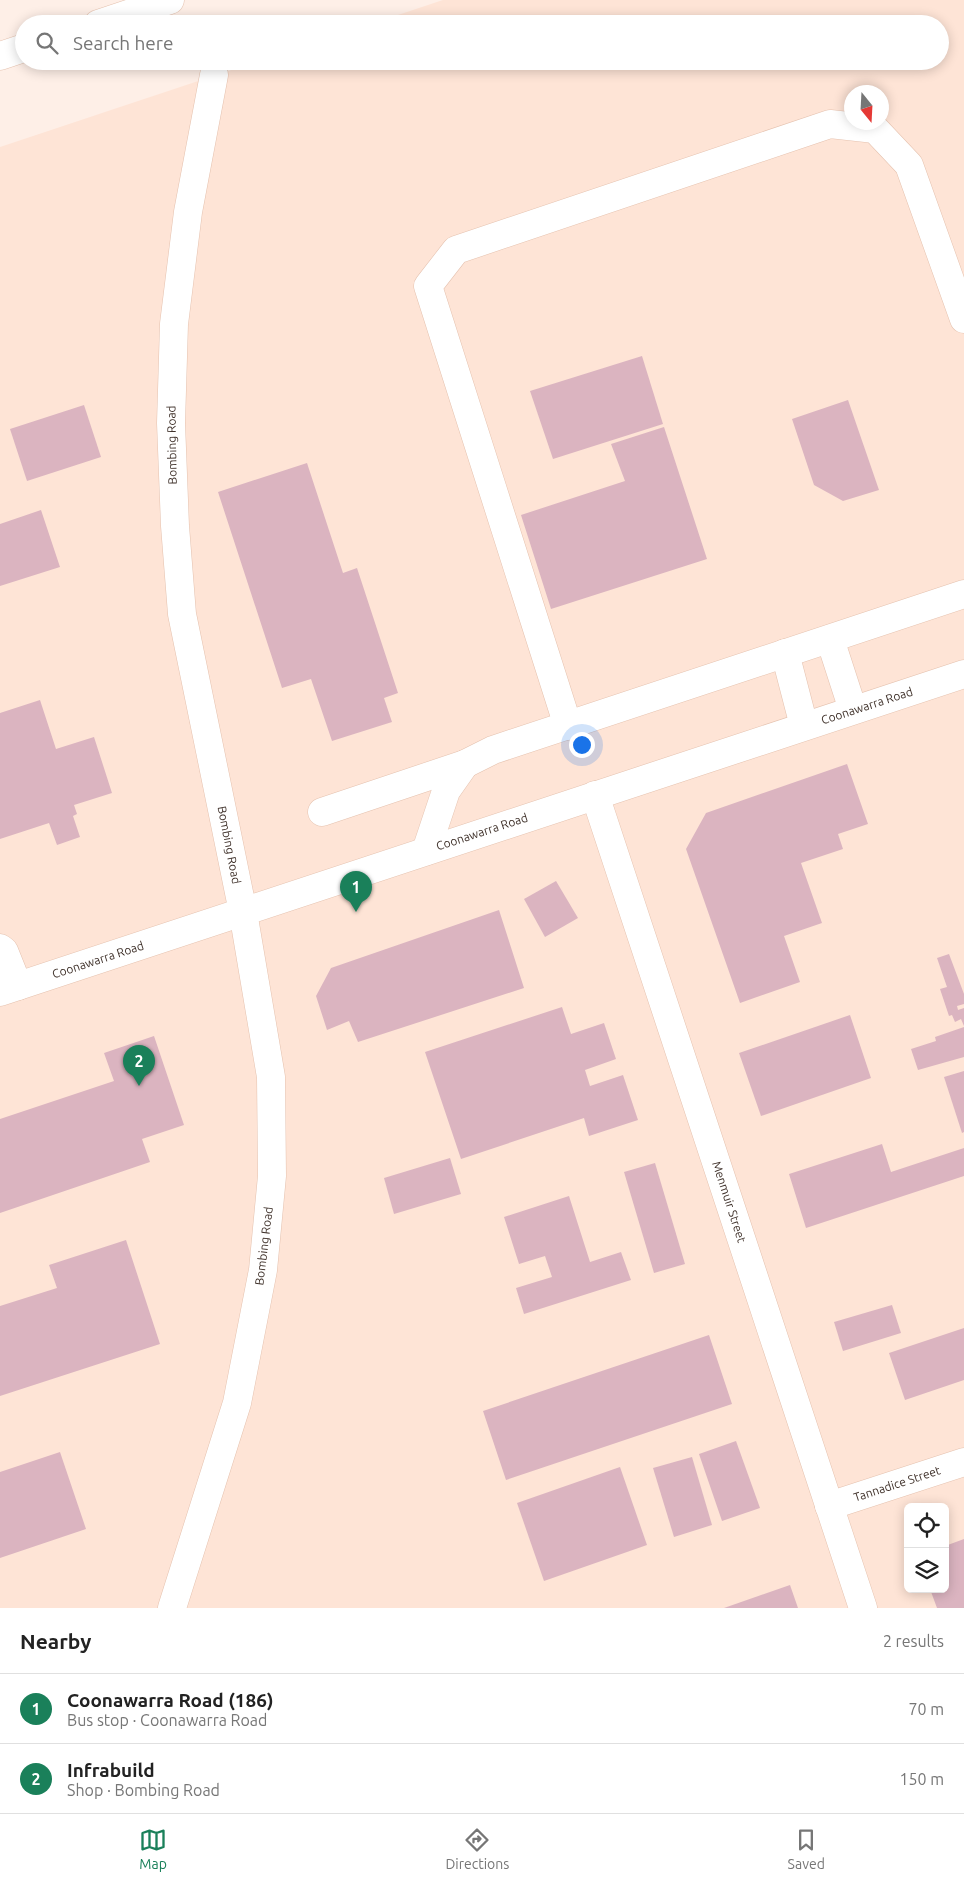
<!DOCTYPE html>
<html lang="en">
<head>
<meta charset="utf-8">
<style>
	:root { --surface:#fff; --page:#f2f2f2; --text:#222; --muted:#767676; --line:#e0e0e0; --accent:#1a805a }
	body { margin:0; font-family:Ubuntu,sans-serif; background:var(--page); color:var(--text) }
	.controls { position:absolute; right:15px; bottom:15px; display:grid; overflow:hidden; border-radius:8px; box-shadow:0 2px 12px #0003 }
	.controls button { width:45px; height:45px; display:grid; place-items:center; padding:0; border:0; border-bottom:1px solid var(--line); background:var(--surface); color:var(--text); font:25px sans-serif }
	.compass { position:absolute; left:844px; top:85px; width:45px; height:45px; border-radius:50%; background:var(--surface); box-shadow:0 2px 12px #0003; rotate:162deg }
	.you { position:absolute; left:581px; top:744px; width:18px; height:18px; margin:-12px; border:4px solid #fff; border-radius:50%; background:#1a73e8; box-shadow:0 0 0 8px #1a73e833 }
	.badge { display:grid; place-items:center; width:32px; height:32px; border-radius:50%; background:var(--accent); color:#fff; font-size:16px; font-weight:700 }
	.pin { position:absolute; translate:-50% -41px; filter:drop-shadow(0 1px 2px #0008) }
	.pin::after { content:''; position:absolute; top:26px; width:18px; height:15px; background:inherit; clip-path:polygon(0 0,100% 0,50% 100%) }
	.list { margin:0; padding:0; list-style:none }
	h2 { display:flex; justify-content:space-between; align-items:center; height:65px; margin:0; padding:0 20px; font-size:21px }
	h2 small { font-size:16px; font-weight:400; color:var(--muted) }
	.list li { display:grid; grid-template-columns:32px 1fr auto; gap:15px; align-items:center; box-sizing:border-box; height:70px; padding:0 20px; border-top:1px solid var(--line) }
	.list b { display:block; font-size:19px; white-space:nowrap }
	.list p { margin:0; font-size:16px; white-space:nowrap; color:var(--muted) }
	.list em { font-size:16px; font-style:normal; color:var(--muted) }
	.icon { flex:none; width:28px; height:28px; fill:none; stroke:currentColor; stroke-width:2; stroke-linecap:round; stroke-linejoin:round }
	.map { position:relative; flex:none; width:964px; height:1608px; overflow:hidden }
	.search { position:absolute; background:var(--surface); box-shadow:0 2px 12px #0003; left:15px; right:15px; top:15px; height:55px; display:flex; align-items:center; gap:12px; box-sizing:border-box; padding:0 18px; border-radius:28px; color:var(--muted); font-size:19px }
	.sheet { height:205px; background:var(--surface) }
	nav { display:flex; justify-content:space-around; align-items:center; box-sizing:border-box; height:70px; border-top:1px solid var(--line); background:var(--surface); font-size:14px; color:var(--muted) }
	nav a { display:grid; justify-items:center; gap:2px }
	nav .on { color:var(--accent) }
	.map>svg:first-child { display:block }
	.built { fill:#fee4d6; fill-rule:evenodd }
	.building { fill:#dbb4c0 }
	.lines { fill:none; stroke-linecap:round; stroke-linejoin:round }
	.minor-casing { stroke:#e5c2af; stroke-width:29 }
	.major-casing { stroke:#e5c2af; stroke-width:29 }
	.minor { stroke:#fff; stroke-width:28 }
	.major { stroke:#fff; stroke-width:28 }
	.labels { text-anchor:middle; stroke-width:4; stroke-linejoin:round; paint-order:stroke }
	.street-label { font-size:12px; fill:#3f312a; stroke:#fff }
</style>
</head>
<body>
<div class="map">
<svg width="964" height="1608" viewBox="0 0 964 1608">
	<rect width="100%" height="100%" fill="#feefe7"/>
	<path class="built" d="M443,0h521v1608h-964v-1461l258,-86h682v-37h-569zM852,92h30v30h-30zM908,1507h37v82h-37z"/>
	<g class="building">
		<path d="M642,356l21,68 -110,35 -23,-68z"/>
		<path d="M848,400l31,90 -36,11 -29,-16 -22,-66z"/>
		<path d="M84,405l17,52 -74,24 -17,-52z"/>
		<path d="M664,427l43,132 -156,50 -30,-94 104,-34 -14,-37z"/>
		<path d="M307,463l36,110 14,-5 41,125 -14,5 8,24 -60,19 -21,-62 -29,9 -64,-196z"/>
		<path d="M41,510l19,57 -60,19v-62z"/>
		<path d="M40,700l16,49 38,-12 18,56 -38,12 3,9 -4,2 7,21 -23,8 -8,-22 -49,16v-126z"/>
		<path d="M847,764l21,60 -30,10 5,15 -42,14 21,60 -38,13 16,46 -60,21 -54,-154 20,-36z"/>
		<path d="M556,881l22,37 -33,19 -21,-38z"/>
		<path d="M499,910l25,78 -166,54 -9,-21 -22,9 -11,-34 15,-28z"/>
		<path d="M949,954l15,40v10l-7,2 1,4 6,-2v18l-3,-7 -6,3 -3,-7 -3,1 -9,-27 7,-2 -10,-29z"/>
		<path d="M562,1007l9,27 33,-11 12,36 -31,11 5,16 33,-11 15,45 -49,16 -5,-18 -123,41 -36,-107z"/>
		<path d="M850,1015l21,63 -110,38 -22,-63z"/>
		<path d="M964,1027v30l-46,13 -7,-21 25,-8 -1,-4z"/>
		<path d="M154,1036l30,89 -42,14 8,23 -150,51v-94l114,-38 -10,-28z"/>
		<path d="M964,1071v61l-2,1 -18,-56z"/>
		<path d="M882,1144l9,28 73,-24v28l-158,52 -17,-54z"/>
		<path d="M450,1158l11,36 -67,20 -10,-36z"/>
		<path d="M655,1163l30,101 -31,9 -30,-101z"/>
		<path d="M569,1196l21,66 31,-10 10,28 -107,34 -8,-26 36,-11 -7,-21 -26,8 -15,-47z"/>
		<path d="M126,1240l34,104 -160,52v-90l57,-18 -8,-23z"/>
		<path d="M892,1305l9,28 -58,18 -9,-29z"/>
		<path d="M964,1328v52l-59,20 -16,-47z"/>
		<path d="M709,1335l23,69 -226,76 -23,-69z"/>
		<path d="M736,1441l24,67 -38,13 -23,-67z"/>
		<path d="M60,1452l26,77 -86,29v-86z"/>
		<path d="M692,1457l20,68 -38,12 -21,-69z"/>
		<path d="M620,1467l27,78 -103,36 -27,-78z"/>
		<path d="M964,1539v69h-27l-7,-19h15v-43z"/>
		<path d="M790,1585l8,23h-74z"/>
	</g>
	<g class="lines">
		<g class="minor-casing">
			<g id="minor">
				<path d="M830,639l23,71"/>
				<path d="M785,653l19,73"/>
				<path d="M568,726l-140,-440 28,-36 374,-126 45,5 34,36 55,154"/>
				<path d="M595,795l268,813"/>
				<path d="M322,812l143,-48 28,-14 471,-156"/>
				<path d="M426,851l20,-60 19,-27"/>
				<path d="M0,948l4,3 14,35"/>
				<path d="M0,992l964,-318"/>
				<path d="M829,1506l135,-44"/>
				<path d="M172,1608l65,-205 26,-133 9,-94 -1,-99 -28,-165 -61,-298 -7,-88 -4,-103 3,-99 14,-112 26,-137"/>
			</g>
		</g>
		<g class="major-casing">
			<g id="major">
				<path d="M98,24l72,-24"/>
				<path d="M0,56l24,-8"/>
			</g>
		</g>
		<use href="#minor" class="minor"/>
		<use href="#major" class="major"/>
	</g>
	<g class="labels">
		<g class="street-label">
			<text transform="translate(172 445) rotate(-91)" y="4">Bombing Road</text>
			<text transform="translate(867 706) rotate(-18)" y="4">Coonawarra Road</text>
			<text transform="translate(482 832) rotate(-18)" y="4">Coonawarra Road</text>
			<text transform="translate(229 845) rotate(79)" y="4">Bombing Road</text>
			<text transform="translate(98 960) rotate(-18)" y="4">Coonawarra Road</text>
			<text transform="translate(729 1202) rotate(72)" y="4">Menmuir Street</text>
			<text transform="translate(264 1246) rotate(-83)" y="4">Bombing Road</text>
			<text transform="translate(897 1484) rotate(-18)" y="4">Tannadice Street</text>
		</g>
	</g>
</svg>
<div class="controls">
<button><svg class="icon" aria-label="locate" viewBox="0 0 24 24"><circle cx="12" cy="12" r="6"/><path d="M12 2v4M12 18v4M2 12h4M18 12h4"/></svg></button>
<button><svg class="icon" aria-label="layers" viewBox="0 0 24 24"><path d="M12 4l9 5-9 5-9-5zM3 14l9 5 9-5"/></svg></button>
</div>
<svg class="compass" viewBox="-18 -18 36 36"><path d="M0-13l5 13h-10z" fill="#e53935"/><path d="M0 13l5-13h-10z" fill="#767676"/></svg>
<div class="you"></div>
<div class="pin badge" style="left:356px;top:912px">1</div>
<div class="pin badge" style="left:139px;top:1086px">2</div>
<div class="search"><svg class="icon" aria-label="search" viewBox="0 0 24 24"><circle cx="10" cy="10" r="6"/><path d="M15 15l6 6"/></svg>Search here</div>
</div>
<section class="sheet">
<h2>Nearby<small>2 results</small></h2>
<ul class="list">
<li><span class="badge">1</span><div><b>Coonawarra Road (186)</b><p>Bus stop · Coonawarra Road</p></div><em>70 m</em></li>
<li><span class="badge">2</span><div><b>Infrabuild</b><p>Shop · Bombing Road</p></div><em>150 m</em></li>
</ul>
</section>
<nav>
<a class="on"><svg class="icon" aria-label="map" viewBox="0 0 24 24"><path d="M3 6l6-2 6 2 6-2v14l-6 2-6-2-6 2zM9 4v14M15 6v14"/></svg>Map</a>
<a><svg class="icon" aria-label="directions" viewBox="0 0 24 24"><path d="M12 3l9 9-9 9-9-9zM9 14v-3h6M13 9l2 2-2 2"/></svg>Directions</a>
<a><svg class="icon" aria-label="saved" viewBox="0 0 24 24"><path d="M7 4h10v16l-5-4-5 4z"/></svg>Saved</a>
</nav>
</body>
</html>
